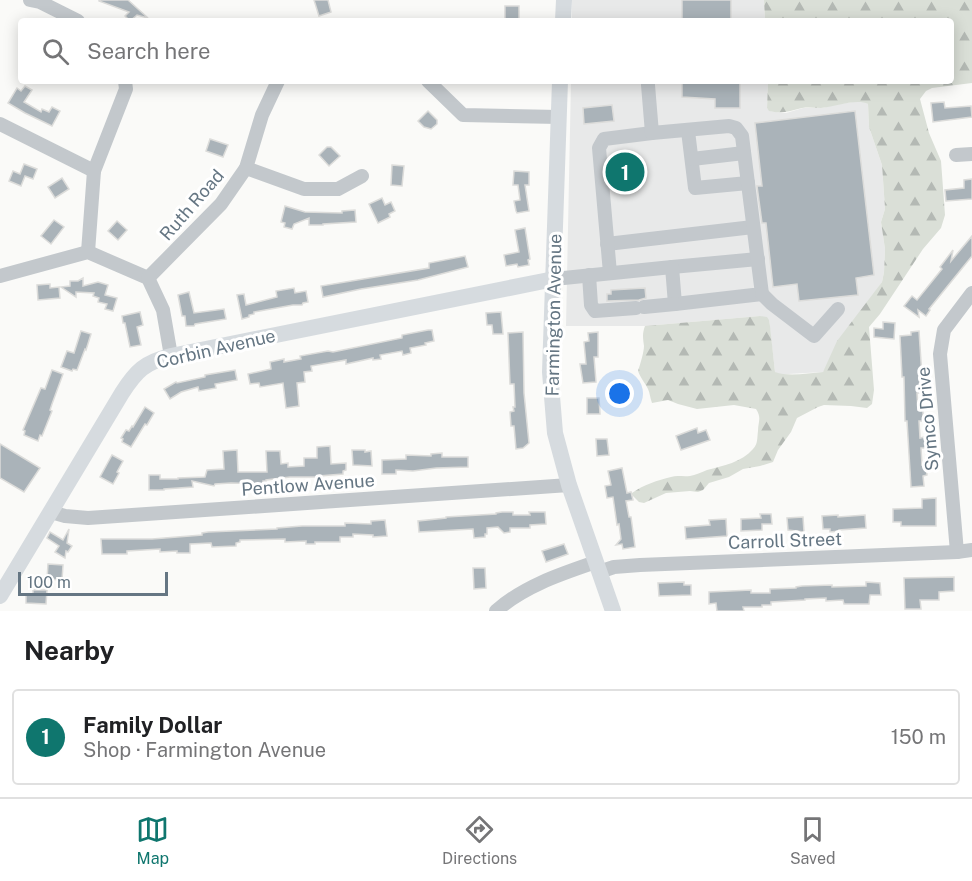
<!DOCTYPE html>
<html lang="en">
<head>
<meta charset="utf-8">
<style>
	:root { --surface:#fff; --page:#f2f2f2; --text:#202124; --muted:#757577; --line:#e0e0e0; --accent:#0f766e }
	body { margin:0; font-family:"Public Sans",sans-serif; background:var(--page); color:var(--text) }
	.scale { position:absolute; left:18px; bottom:15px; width:150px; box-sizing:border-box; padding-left:6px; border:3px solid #657683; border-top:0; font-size:16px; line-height:21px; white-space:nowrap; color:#657683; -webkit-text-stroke:4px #fff; paint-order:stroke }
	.you { position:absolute; left:620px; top:394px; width:21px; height:21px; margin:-15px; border:4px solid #fff; border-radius:50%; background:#1a73e8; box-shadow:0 0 0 9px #1a73e833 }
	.badge { display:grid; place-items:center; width:39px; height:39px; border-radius:50%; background:var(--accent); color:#fff; font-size:20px; font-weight:700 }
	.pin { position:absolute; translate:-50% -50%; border:3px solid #fff; box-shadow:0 2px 6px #0006 }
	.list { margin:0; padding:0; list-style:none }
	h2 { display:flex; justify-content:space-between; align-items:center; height:78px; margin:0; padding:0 24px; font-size:26px }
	h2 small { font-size:20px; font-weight:400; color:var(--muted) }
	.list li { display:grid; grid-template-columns:39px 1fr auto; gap:18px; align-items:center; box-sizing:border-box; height:96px; margin:0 12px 12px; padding:0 12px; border:2px solid var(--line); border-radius:6px }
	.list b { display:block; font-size:22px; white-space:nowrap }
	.list p { margin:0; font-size:20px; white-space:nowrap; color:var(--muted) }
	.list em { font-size:20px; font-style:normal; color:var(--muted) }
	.icon { flex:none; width:33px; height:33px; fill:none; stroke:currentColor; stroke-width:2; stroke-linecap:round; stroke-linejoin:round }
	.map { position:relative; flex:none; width:972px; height:611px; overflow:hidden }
	.search { position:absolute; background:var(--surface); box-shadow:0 3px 15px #0003; left:18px; right:18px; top:18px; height:66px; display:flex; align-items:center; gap:15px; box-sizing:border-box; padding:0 21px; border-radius:6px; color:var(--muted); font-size:22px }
	.sheet { height:186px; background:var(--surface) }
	nav { display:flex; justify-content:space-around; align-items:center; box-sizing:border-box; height:84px; border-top:2px solid var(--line); background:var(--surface); font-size:16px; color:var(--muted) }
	nav a { display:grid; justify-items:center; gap:3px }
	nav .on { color:var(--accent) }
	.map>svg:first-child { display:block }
	.built { fill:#e8e9e9 }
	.forest { fill:url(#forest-firs) }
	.building { fill:#aab3b9; stroke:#dcdcda; stroke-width:1.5 }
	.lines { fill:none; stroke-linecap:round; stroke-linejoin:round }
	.minor { stroke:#c3c8cc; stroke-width:14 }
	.major { stroke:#d6dbdf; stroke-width:16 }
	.labels { text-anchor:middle; stroke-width:6; stroke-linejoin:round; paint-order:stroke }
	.street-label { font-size:18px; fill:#657683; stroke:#fff }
</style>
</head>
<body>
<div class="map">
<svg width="972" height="611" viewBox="0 0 972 611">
	<defs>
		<pattern id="forest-firs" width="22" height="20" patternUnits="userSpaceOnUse" patternTransform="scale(1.5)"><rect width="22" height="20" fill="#dadfd7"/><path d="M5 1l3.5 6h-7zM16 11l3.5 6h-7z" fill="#b4b9b4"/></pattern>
	</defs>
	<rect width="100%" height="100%" fill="#fafaf8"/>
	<g class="built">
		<path d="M572,0h192l1,21h-193z"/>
		<path d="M571,81h197l-1,27 3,3 6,1 10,1 17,-5h20l10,-3 26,-4 6,1 3,2 1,23 13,38 3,44 -4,13 4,27 -1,23 -2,10 -59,90 -35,2h-11l-2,-2 -6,-52 -9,-4 -115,10h-79z"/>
	</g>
	<path class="forest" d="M764,0h208v83l-40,5 -6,3 -6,8 9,34 12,28 4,54 -4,13 -18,21 -43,65 -11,13 5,63 -2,14 -5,4 -16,-2 -27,-1 -6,2 -21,11 -6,14 -13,18 -5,12 -13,4 -17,3 -14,8 -20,6 -6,7 -5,2 -8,-1 -24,2 -22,10 -5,-1 -7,-7v-2c11,-8 26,-13 39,-16 6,-2 12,0 19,-1 5,-1 12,-4 17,-6 16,-4 35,-8 46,-21 5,-5 4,-11 5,-18 0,-9 4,-13 -2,-22l-22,-4 -37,4 -19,-5 -10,-4 -16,3c-2,-5 -2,-10 -4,-14 -4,-8 -7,-10 -10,-18 2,-6 6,-19 6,-25 -1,-8 -2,-12 1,-20l115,-10 7,1 2,3 1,6 5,46c14,5 33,1 48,0l14,-31 45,-59 2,-10 1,-23 -4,-27 4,-13 -3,-44 -13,-38 -1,-23c-11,-6 -34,3 -47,4 -6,0 -12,-1 -19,0 -12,3 -20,6 -33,3l-2,-3 1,-27h183v-60h-186z"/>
	<g class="building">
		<path d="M99,0h29l20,18 -11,-3 -7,6 -5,-5 4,-4 -30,-11z"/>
		<path d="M314,0h14l3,12 -12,4z"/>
		<rect x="682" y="0" width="49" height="21"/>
		<rect x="505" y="6" width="14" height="15"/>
		<path d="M682,81h58v27h-25v-9l-33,-2z"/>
		<path d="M25,86l7,4 -8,12 17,10 1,-3 7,3 3,-5 8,4 -8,15 -27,-13 -17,-10 9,-15 4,3z"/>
		<path d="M944,102l1,6 26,-2 1,11 -39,5 -2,-19z"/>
		<path d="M612,105l2,16 -30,3 -1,-16z"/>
		<path d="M428,111l9,9v4l-6,5 -7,-2 -6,-6z"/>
		<path d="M855,111l19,164 -18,3 2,17 -59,6 -2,-17 -24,3 -7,-64h-4l-5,-37h5l-7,-63z"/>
		<path d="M210,139l18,6 -5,12 -17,-6z"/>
		<path d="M327,147h4l9,9 -11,10 -10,-11z"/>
		<path d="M24,164l13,5 -4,10 -8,-3 -4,10 -12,-5 4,-10 7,3z"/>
		<path d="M392,165l12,1 -2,20 -11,-1z"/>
		<path d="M514,171l15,1v13h-4l4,26 -12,2 -1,-2 -2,-10 6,-1 -2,-15h-5z"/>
		<path d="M62,178l7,11 -14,9 -7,-11z"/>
		<path d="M972,179v20l-26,2 -1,-11 19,-2v-8z"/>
		<path d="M382,198l3,7 6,-3 4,9 -6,3 1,3 -12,6 -9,-19z"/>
		<path d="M285,206l20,6 37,1v-2l13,-1 1,12 -33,2v1h-14v-7l-15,6 -2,5 -8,-2 1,-4 -4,-1z"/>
		<path d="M54,220l10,7 -13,17 -10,-8z"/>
		<path d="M117,221l10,9 -9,10 -10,-9z"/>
		<path d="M525,228l5,31 -2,1 1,5 -11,2 -1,-3 -11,2 -2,-11 15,-3 -4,-22z"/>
		<path d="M972,236v20l-43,53 1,1 -4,6 -8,-6 1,7 -15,-11 8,-10 5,4 25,-31 -2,-2 13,-17 -2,11z"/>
		<path d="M465,256l3,11 -50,13 -57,9 -38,8 -2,-11 108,-18v-5z"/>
		<path d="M83,278v8l15,-4 10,3 -3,10 12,3 -4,13 -8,-2 2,-5 -9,-2 1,-4 -6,-2 1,-3 -18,-1v5l-15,-10 9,-1v-5h8z"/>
		<path d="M50,284v4l9,-1 1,11 -22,2 -1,-15z"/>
		<path d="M294,288l1,5 11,-2 2,11 -5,1 -1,2h-9l-39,7v2l-5,1v2l-7,2 -5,-24 7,-1 2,11 31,-8 -1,-6z"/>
		<path d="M645,288l1,10 -7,2 -32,1v-7h4v-4z"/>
		<path d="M189,292l5,21 30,-4 2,10 -31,5 -1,2h-8l-1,-10h-3l-4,-21z"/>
		<path d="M140,312l3,13 -6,2 4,18 -11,2 -5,-24h-2l-1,-7z"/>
		<path d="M501,312l2,22h-10l-1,-9h-5l-1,-12z"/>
		<path d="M883,322l12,1 -1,16 -20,-2v-9l9,1z"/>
		<path d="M428,330h4l2,11 -9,2 1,2 -16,3 1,5 -8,2 -1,-4 -22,4 1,4 -8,1v-2l-27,6v-4l-35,6 1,5 -8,1 1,10 -8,1 2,23 -13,2 -3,-25 -23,4 -1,-4 -9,1 -2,-10 23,-5 -1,-7 14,-3v3l17,-3 -1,-3 28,-5 5,1 69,-14v-3z"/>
		<path d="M81,331l10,3 -5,16 -1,-1 -8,21 -4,-1 -1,2 -11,-4 6,-16 7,2z"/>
		<path d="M919,331l3,46h-2l1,16h-4l1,17h5v11h-4l1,17 5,-1 1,11h-5l1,17h4l1,10 -4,1 1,10 -13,1 -4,-66h-2l-1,-44h-2l-2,-41 11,-1v-3z"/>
		<path d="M523,332l1,61 5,50 -6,5 -7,1 -2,-23h-3l-1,-14 4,-1 -1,-4h2l-1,-23h-4l-2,-51z"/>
		<path d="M598,332v25h-4l2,25 -13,1 -3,-19h6l-2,-22 5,-1 -1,-8z"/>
		<path d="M52,370l11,4 -11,30 -2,6 2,1 -10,25 -2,-1 -2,6 -14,-6 1,-4 -2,-1 18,-42 4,1z"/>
		<path d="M235,370l2,10 -22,4 1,4 -17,3 -1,-4 -17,5 -11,7 -6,-10 12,-7 1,1 28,-6v-2z"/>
		<path d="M587,398h12l1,16h-13z"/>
		<path d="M145,407l9,6 -7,12 -2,-1 -14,23 -9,-5 1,-3 -2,-1 5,-8 3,1 3,-5 1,1z"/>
		<path d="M697,428l1,5 8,-3 4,10 -29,10 -5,-14z"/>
		<path d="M596,439h11l2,16 -12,1z"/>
		<path d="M0,444l40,24 -16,24 -24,-14z"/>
		<path d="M330,446l1,18 15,-1v7l-3,1v3l-24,2v1h-29l-24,3v1h-3v3l-32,-1 -16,1 -1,2 -22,-5 1,6 -29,2v1h-15v-15h11v4h18v-1l27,-1 2,-7 17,-1 -1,-18 14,-1 1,22h29l-1,-21h14l1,13 7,-1v4l16,-1v-8h13v-11z"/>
		<path d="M352,450h13v2l6,-1 1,15 -19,-1z"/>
		<path d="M442,453v4h26v10l-32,1 -23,3 -17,-1v4h-14v-14l24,-1v-4l25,1v-2z"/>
		<path d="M112,455l11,6 -6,11 2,1 -6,11 -13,-7z"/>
		<path d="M622,468l5,25 4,-1 2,8 -7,1 3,16h2l4,30 -12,2 -1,-5 -6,1 5,-6 -2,-15 -2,1 -4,-28 -6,1 -2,-12 6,-1 -3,-14z"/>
		<path d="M936,498v28h-35v-4h-8v-13l29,-1v-9z"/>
		<path d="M502,512h11v3h17l-1,-3h16l1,12 -16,1v3h-20v4l-6,1 -6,-6 -11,1v6h-2v3l-11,1 -1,-9 -54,3 -1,-11 28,-3v-1l50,-3v-1z"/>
		<path d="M760,514h11l1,10h-10v6l-21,1v-12l20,-1z"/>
		<path d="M838,515v2l27,-2 1,13 -27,2v1l-9,1v-3h-7l-1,-13z"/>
		<path d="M803,517l1,15 -16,-2 -1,-12z"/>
		<path d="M726,519l1,17 -41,3 -1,-12 25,-2 -1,-5z"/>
		<path d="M385,520l2,16 -14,1v-2l-20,-1v3h-13v5h-25v2h-9v-3l-21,1v-3l-45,1v2l-4,1v3l-24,1 -1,-4 -21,1v9h-13v-2l-17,1v-3l-33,2v3h-25l-1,-15h51l50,-4v-2l6,-1 69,-3v-1l25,-2h43v-3l26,1v-3z"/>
		<path d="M69,529l-2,14 5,3 -4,6 -2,-1 -1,7 -10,-6 4,-6 -12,-8 3,-6 13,8z"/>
		<path d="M564,544l4,10 -22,8 -4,-11z"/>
		<path d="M48,564l15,1 -1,15 -15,-1z"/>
		<path d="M473,568h12l1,20 -12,1z"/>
		<path d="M954,577v14l-15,1v8h-19l1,9h-16l-1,-31z"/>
		<path d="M684,582v3h7v10l-32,1 -1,-13z"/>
		<path d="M866,582l14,1 1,12h-11l-1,9h-25l-1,-4 -17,1v-3l-21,1v1l-34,2v3h-9v2h-19l1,4h-27l-1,-8 -7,1v-12l42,-2v3h19v-4l26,-1v-1l6,-1 30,-1v2l34,-1z"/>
		<path d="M33,590h14l-1,14 -20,-1v-9h7z"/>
	</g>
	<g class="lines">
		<g class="minor">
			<path d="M30,0l10,2 38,19"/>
			<path d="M428,81l35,34 96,2"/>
			<path d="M0,124l94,47"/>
			<path d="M688,131l7,57 53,-5"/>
			<path d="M956,155l16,-1"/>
			<path d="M692,159l52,-6"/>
			<path d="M246,168l58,21h34l24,-13"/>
			<path d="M607,244l146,-17"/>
			<path d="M88,252l6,-81 32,-82 -1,-8"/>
			<path d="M672,267l86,-8"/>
			<path d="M610,273l-11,-125 5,-9 48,-6"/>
			<path d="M589,275l2,30 4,6 41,-3"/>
			<path d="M0,276l88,-24 60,26 15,32 8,46"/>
			<path d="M148,278l73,-74 25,-36 16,-53 16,-34"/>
			<path d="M554,279l118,-12 3,37 87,-10 -20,-158 -6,-8 -7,-2 -77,7 -4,-48"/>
			<path d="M762,294l10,10 42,32 24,-27"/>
			<path d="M644,307l31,-3"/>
			<path d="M51,512l14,4 23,2 481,-33"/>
			<path d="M957,552l-17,-198 4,-24 28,-37"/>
			<path d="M599,572l15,-5 26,-2 317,-13 15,-2"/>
			<path d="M496,611c28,-25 65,-37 100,-49"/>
		</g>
		<g class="major">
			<path d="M563,21l1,-21"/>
			<path d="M560,81l-10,291 5,61 14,52 44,126"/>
			<path d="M0,596l122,-203c14,-22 23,-31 49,-37l383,-77"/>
		</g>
	</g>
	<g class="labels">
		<g class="street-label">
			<text transform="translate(192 205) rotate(-49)" y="6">Ruth Road</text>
			<text transform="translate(554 315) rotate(-89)" y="6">Farmington Avenue</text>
			<text transform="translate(216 349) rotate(-13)" y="6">Corbin Avenue</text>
			<text transform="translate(928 419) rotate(-95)" y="6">Symco Drive</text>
			<text transform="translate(308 485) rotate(-4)" y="6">Pentlow Avenue</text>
			<text transform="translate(785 541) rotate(-2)" y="6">Carroll Street</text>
		</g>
	</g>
</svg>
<div class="scale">100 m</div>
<div class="you"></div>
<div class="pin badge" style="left:625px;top:172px">1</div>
<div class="search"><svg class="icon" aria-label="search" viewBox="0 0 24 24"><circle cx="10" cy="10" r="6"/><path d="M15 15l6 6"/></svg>Search here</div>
</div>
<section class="sheet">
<h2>Nearby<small></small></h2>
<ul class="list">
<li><span class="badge">1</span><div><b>Family Dollar</b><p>Shop · Farmington Avenue</p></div><em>150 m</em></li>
</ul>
</section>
<nav>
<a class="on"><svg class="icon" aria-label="map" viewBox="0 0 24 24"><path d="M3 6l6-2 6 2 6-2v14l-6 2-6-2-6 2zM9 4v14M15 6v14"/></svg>Map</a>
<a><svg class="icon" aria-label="directions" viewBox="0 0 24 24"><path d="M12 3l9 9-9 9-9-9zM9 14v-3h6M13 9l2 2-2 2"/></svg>Directions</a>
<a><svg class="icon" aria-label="saved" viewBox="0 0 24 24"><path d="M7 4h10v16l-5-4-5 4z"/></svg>Saved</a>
</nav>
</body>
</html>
